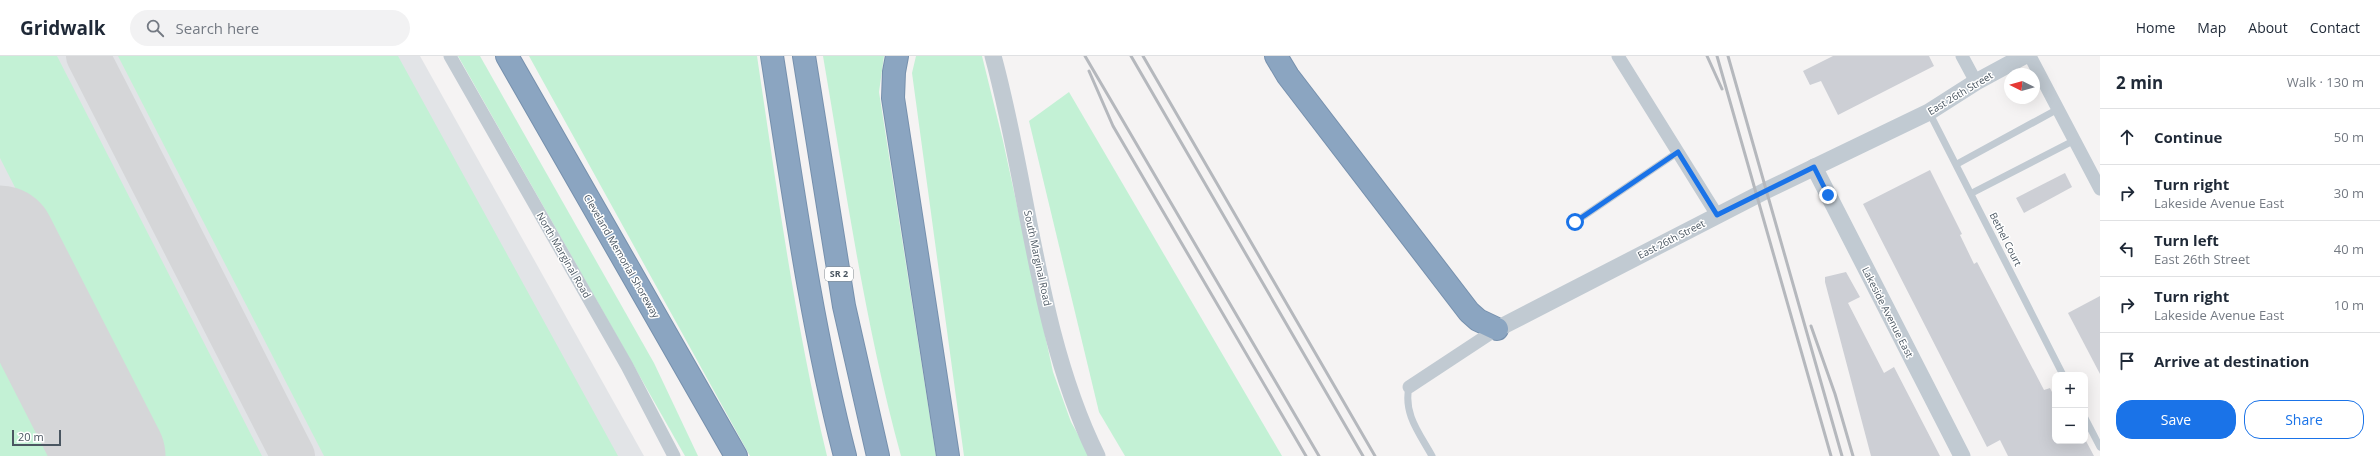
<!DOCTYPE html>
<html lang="en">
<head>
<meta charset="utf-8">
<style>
	:root { --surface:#fff; --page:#f2f2f3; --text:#1f2937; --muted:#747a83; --line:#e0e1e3; --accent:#1a73e8 }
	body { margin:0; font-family:"Open Sans",sans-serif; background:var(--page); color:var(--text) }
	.controls { position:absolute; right:12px; bottom:12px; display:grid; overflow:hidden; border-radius:8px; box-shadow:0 4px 16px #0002 }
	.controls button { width:36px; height:36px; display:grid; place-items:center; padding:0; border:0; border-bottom:1px solid var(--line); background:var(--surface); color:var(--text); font:20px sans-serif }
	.compass { position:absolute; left:2004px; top:12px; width:36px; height:36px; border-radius:50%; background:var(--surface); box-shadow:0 4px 16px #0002; rotate:275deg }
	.scale { position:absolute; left:12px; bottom:10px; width:49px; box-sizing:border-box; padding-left:4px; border:2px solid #4a5661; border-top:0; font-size:11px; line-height:14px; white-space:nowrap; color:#4a5661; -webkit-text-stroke:3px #fff; paint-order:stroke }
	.stop { position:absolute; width:12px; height:12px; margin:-9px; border:3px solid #1a73e8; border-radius:50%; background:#fff }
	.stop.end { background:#1a73e8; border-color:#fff; box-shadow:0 1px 4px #0008 }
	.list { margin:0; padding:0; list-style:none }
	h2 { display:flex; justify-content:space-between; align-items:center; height:52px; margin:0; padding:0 16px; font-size:17px }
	h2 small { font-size:13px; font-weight:400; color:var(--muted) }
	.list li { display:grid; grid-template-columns:26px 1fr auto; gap:12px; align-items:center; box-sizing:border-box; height:56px; padding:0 16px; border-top:1px solid var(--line) }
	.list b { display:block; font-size:15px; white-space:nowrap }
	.list p { margin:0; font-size:13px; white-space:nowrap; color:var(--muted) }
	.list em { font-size:13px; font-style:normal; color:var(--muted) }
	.actions { display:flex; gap:8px; padding:12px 16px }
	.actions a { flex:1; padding:9px 0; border:1px solid var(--accent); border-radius:16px; text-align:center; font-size:14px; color:var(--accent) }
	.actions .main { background:var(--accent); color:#fff }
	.icon { flex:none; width:22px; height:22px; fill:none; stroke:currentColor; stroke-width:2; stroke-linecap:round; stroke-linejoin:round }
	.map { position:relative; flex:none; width:2100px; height:400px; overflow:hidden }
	header { display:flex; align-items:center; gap:24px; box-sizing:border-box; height:56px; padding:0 20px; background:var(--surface); border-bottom:1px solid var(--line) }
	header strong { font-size:19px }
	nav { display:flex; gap:22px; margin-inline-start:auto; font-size:14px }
	.search { width:280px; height:36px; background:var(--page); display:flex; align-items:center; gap:10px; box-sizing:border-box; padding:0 14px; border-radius:22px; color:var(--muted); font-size:15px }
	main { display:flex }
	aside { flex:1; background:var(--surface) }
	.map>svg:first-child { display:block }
	.airport { fill:#e2e4e7 }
	.green { fill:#c3f1d5 }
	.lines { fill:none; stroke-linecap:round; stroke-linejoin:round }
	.taxiway { stroke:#d5d6d8; stroke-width:44 }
	.runway { stroke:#d5d6d8; stroke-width:111 }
	.building { fill:#cdcfd5 }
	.motorway-casing { stroke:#7690ad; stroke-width:24 }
	.service { stroke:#c1cad2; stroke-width:7 }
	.minor { stroke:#c1cad2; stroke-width:13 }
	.tertiary { stroke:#c1cad2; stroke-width:17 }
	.motorway { stroke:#8ba5c1; stroke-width:22 }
	.rail { stroke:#b5b8bd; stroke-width:3 }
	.route { stroke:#1a73e8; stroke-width:5 }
	.labels { text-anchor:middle; stroke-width:3; stroke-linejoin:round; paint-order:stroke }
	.shield { fill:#fff; stroke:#808990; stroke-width:1 }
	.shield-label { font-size:9px; font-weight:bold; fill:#4a5661 }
	.street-label { font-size:10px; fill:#4a5661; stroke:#fff }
</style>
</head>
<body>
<header>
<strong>Gridwalk</strong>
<div class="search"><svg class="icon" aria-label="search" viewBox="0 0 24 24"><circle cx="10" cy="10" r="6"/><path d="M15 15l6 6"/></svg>Search here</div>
<nav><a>Home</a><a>Map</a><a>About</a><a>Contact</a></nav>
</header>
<main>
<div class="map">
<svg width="2100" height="400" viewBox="0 0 2100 400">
	<rect width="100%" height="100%" fill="#f5f3f3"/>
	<path class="airport" d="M0,0h420l224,400h-644z"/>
	<g class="green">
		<path d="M0,0h57l205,400h-110l-152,-298z"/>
		<path d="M118,0h280l220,400h-294z"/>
		<path d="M458,0h22l174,307 44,93h-13z"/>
		<path d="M529,0h228c20,134 38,268 70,400h-77z"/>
		<path d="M823,0h61l-5,36 57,364h-35c-36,-131 -55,-266 -78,-400z"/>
		<path d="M916,0h66l21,85 50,231 18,50 19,34h-126l-52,-383z"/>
		<path d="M1069,36l213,364h-157l-26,-44 -70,-291z"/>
		<path d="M0,263l70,137h-70z"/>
	</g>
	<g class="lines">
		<path class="taxiway" d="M88,0l205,400"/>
		<path class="runway" d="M0,185l110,215"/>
	</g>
	<g class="building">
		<path d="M1833,0h96l5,10 -96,49 -17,-34 -11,4 -7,-14z"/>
		<path d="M1930,114l32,64 -2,1 14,29 3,-2 67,128 6,-2 5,10v43h31l8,15h-86l-8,-16 -13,7 -124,-243z"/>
		<path d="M2065,117l7,14 -48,26 -8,-15z"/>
		<path d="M1846,216l14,25 -12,6 36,70 10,-6 46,89h-69l-46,-174v-5z"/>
		<path d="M2100,240v78l-32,-61z"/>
	</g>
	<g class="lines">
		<g class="motorway-casing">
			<g id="motorway">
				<path d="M507,0l229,400"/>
				<path d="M772,0c21,134 39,268 73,400"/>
				<path d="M804,0l40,250 34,150"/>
				<path d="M897,0l-3,16 -1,26 55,358"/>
				<path d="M1276,0l12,20 181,236 9,8 19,9"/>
			</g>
		</g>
		<g class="service">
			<path d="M1929,56l134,263"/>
			<path d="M1957,108l101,-55"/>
			<path d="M1972,137l103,-53"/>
			<path d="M1575,166l103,-70"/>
			<path d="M1409,331c-6,27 11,47 23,69"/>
			<path d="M2085,362l15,29"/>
		</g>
		<g class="minor">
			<path d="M450,0l177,310 47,90"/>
			<path d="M1618,0l99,159"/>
			<path d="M1962,0l14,26"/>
			<path d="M2030,0l70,133"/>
			<path d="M1409,331l88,-58"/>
		</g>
		<g class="tertiary">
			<path d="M993,0c36,130 44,279 104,400"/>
			<path d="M1814,111l148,289"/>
			<path d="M1497,273l270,-139 162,-78 47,-30 48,-26"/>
		</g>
		<use href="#motorway" class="motorway"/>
		<g class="rail">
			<path d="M1085,0l234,400"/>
			<path d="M1131,0l232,400"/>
			<path d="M1143,0l232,400"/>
			<path d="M1707,0l15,33"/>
			<path d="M1717,0l114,400"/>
			<path d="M1728,0l114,400"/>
			<path d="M1089,15l24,55 193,330"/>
			<path d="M1811,270l24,68 18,62"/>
		</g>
	</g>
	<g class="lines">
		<path class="route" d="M1575,166l103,-70 39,63 97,-48 14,28"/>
	</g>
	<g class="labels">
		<rect class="shield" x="825" y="211" width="28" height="14" rx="3"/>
		<g class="shield-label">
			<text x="839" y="221">SR 2</text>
		</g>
		<g class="street-label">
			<text transform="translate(1960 37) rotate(-31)" y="4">East 26th Street</text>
			<text transform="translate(1671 183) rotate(-27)" y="4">East 26th Street</text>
			<text transform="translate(2006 183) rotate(63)" y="4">Bethel Court</text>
			<text transform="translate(564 199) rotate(60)" y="4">North Marginal Road</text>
			<text transform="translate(622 200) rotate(60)" y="4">Cleveland Memorial Shoreway</text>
			<text transform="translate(1038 202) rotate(78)" y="4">South Marginal Road</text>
			<text transform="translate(1888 256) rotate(63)" y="4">Lakeside Avenue East</text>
		</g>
	</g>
</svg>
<div class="controls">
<button>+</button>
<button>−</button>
</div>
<svg class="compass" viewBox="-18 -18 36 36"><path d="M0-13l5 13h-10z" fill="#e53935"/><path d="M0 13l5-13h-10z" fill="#747a83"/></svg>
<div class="scale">20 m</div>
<div class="stop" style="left:1575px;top:166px"></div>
<div class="stop end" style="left:1828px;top:139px"></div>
</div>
<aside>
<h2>2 min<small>Walk · 130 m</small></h2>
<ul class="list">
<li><svg class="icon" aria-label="ahead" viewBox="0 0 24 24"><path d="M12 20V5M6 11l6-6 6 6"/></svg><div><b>Continue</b></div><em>50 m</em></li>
<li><svg class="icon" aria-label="right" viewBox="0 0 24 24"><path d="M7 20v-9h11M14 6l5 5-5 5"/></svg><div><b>Turn right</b><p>Lakeside Avenue East</p></div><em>30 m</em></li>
<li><svg class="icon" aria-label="left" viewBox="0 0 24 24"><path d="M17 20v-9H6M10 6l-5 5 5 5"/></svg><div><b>Turn left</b><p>East 26th Street</p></div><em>40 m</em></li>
<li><svg class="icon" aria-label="right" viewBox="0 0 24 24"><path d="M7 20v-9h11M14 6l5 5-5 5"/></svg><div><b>Turn right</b><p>Lakeside Avenue East</p></div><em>10 m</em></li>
<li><svg class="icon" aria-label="arrive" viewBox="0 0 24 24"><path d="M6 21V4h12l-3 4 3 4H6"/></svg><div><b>Arrive at destination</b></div></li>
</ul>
<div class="actions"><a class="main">Save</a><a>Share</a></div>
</aside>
</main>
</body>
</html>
